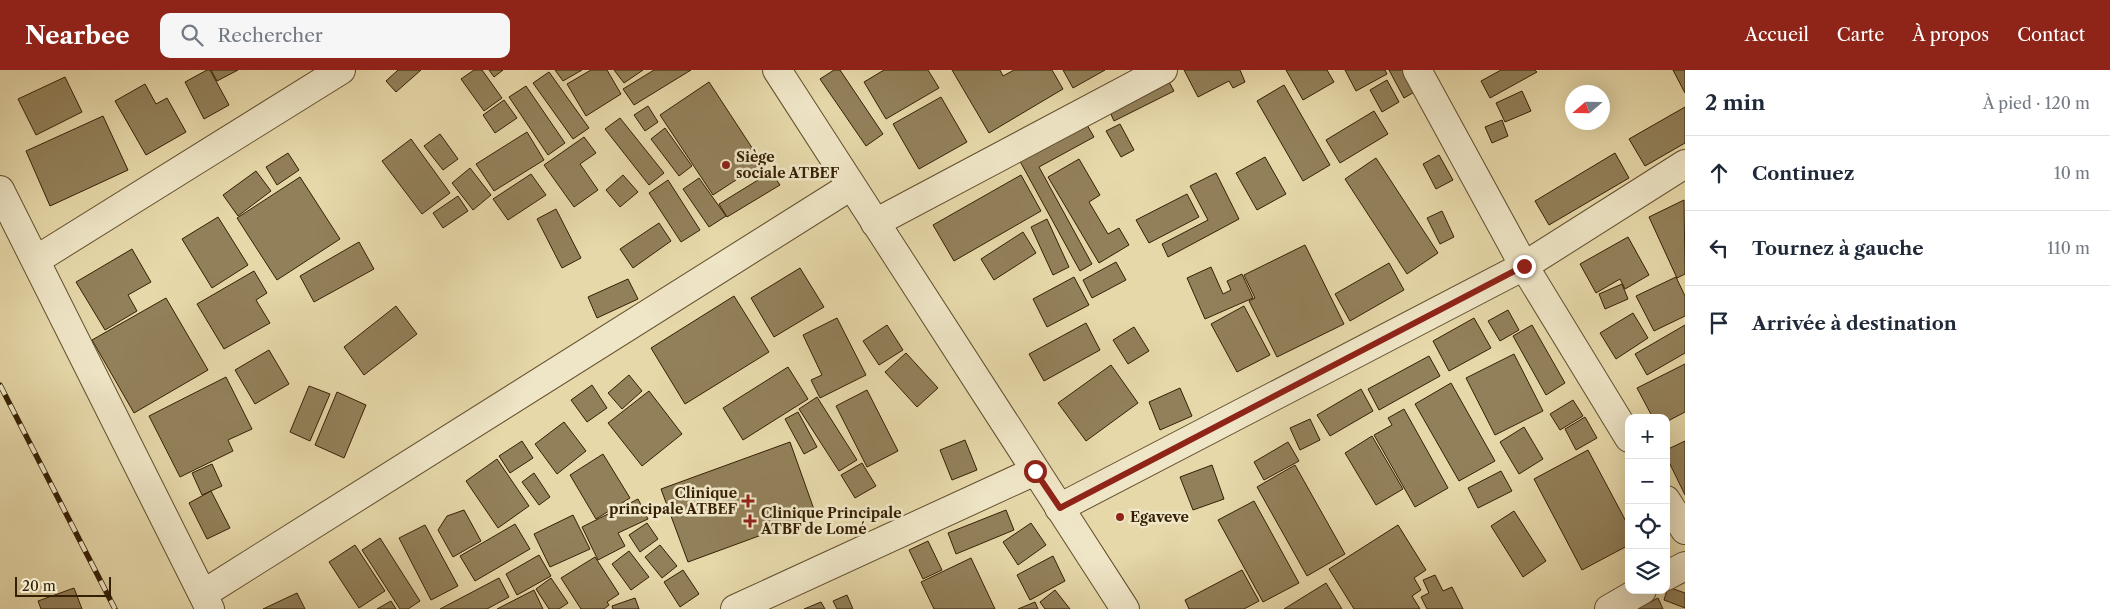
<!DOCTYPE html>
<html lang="fr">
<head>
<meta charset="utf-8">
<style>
	:root { --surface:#fff; --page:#f6f6f7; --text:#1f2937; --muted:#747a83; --line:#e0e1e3; --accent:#8f2418 }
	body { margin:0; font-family:"Libre Caslon Text",serif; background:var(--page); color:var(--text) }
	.controls { position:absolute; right:15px; bottom:15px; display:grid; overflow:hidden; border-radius:10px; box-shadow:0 5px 20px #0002 }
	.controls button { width:45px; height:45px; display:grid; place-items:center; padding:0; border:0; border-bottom:1px solid var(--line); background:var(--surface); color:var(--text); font:25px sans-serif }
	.compass { position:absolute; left:1565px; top:15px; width:45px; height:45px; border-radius:50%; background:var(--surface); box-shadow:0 5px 20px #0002; rotate:250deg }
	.scale { position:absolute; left:15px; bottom:12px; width:96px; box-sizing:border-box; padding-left:5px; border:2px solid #362004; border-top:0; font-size:14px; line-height:18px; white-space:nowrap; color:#362004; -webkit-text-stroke:4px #efe6c7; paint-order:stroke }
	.stop { position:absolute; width:15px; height:15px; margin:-11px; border:4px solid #8f2418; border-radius:50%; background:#fff }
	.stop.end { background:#8f2418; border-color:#fff; box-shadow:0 1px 5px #0008 }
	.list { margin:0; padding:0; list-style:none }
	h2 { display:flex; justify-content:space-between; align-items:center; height:65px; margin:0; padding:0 20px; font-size:21px }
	h2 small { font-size:16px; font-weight:400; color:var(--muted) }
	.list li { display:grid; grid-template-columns:32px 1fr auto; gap:15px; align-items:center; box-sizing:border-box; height:75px; padding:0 20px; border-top:1px solid var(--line) }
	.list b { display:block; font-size:19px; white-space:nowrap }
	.list em { font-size:16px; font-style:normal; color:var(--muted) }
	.icon { flex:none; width:28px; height:28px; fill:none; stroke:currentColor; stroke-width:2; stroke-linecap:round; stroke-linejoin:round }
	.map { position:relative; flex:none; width:1685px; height:539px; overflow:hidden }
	header { display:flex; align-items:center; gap:30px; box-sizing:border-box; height:70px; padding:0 25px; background:var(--accent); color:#fff }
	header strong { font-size:24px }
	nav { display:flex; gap:28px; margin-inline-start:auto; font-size:18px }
	.search { width:350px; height:45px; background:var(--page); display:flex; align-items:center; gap:12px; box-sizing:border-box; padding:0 18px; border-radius:10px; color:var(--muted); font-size:19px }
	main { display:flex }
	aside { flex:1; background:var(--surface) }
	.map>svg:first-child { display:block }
	.building { fill:#92805a; stroke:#362004 }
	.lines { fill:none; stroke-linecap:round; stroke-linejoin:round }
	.street-casing { stroke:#624e2d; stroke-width:30 }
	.street { stroke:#efe6c7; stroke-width:28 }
	.rail-casing { stroke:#362004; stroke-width:5.5 }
	.rail { stroke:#efe6c7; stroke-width:4; stroke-dasharray:11; stroke-linecap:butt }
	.route { stroke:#8f2418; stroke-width:6 }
	.poi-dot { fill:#8f2418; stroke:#efe6c7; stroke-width:2 }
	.labels { text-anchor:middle; stroke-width:5; stroke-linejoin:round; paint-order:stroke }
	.poi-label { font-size:14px; font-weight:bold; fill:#362004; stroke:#efe6c7; text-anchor:start }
</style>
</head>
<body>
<header>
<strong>Nearbee</strong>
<div class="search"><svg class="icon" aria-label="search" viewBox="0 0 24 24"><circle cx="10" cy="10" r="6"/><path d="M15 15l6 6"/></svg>Rechercher</div>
<nav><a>Accueil</a><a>Carte</a><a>À propos</a><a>Contact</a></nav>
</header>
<main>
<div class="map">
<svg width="1685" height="539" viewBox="0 0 1685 539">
	<rect width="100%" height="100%" fill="#e6d8a9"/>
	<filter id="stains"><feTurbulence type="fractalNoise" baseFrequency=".004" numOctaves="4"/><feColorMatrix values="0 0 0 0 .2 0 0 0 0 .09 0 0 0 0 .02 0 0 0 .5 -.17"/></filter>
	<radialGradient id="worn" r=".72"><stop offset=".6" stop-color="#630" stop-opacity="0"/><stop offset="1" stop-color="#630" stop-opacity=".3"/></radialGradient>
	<g class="building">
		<path d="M207,0h3l19,35 -25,14 -19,-37z"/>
		<path d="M211,0h27l-21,11z"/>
		<path d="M398,0h23l-25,22 -10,-11z"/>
		<path d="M474,0h8l20,28 -18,13 -23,-32z"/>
		<path d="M489,0h14l-9,7z"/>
		<path d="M555,0h27l-19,11z"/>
		<path d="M591,0h16l14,24 -35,22 -19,-32z"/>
		<path d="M614,0h29l-19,13z"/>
		<path d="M654,0h37l-57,35 -11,-16z"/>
		<path d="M834,0h6l43,64 -17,12 -46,-67z"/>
		<path d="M884,0h44l11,18 -53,31 -22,-37z"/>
		<path d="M952,0h48l3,6 11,-6h38l11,19 -74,44z"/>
		<path d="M1063,0h42l-32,18z"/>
		<path d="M1184,0h56l5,12 -12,6 -4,-7 -31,16z"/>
		<path d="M1286,0h41l7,12 -31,18z"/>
		<path d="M1345,0h40l2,4 -31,17z"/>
		<path d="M1389,0h15l12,21 -12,7z"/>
		<path d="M1501,0h34l2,2 -47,26 -9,-17z"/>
		<path d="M1673,0h12v23z"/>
		<path d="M549,2l40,56 -16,11 -40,-56z"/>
		<path d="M65,7l17,35 -46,23 -18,-36z"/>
		<path d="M1168,10l6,11 -60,30 -5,-11z"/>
		<path d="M1387,10l12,22 -17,10 -12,-22z"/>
		<path d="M709,12l53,81 -49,32 -53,-80z"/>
		<path d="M145,14l11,20 11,-6 19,34 -40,23 -31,-54z"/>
		<path d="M1284,15l46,80 -27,16 -46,-80z"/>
		<path d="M526,16l39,57 -17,12 -39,-58z"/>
		<path d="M1522,21l9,20 -26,11 -9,-19z"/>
		<path d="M941,27l26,45 -48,27 -26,-45z"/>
		<path d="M504,30l13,18 -22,15 -12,-18z"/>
		<path d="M648,36l10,16 -13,9 -11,-16z"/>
		<path d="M1685,37v36l-40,23 -16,-27z"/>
		<path d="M1374,41l14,23 -48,29 -14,-23z"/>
		<path d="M103,46l25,54 -78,36 -24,-55z"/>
		<path d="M620,48l44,55 -15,12 -44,-56z"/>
		<path d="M1083,48l11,19 -55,30 53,97 -12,7 -64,-117z"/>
		<path d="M1502,50l6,16 -16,7 -7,-16z"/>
		<path d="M1120,54l14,26 -13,7 -15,-26z"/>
		<path d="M665,58l27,38 -13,10 -28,-37z"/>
		<path d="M527,62l17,28 -50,31 -18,-27z"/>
		<path d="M440,64l18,25 -15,11 -19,-24z"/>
		<path d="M584,67l12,16 -16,11 18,26 -24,17 -30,-42z"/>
		<path d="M411,69l39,54 -28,21 -40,-53z"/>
		<path d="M288,83l11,17 -22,15 -11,-18z"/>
		<path d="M1615,83l14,25 -80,47 -14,-24z"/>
		<path d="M1439,85l14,25 -17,9 -13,-25z"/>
		<path d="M1265,87l21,37 -29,16 -21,-37z"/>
		<path d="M1376,88l62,95 -31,21 -62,-95z"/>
		<path d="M1079,89l21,36 -11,7 19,32 11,-6 10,17 -30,18 -51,-86z"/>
		<path d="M470,98l21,27 -18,15 -21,-27z"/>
		<path d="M256,101l15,20 -33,25 -15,-21z"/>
		<path d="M771,102l9,13 -53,32 -8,-13z"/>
		<path d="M1216,103l23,46 -71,38 -6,-13 46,-24 -18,-34z"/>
		<path d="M531,104l15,21 -38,25 -15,-21z"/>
		<path d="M623,105l15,17 -18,15 -14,-17z"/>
		<path d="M1021,105l20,36 -87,50 -21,-36z"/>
		<path d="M300,107l40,62 -63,41 -40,-62z"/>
		<path d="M699,108l27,38 -17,11 -26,-38z"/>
		<path d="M668,110l32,50 -19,12 -32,-49z"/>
		<path d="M1187,124l12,23 -50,26 -13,-23z"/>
		<path d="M458,126l10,15 -25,17 -10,-15z"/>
		<path d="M1684,130l1,74 -8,4 -28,-61z"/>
		<path d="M556,139l25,49 -19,10 -25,-49z"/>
		<path d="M1442,141l12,26 -14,7 -13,-26z"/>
		<path d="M218,147l30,48 -36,23 -30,-49z"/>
		<path d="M1047,149l22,48 -16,8 -22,-48z"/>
		<path d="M659,153l12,18 -38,27 -13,-19z"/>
		<path d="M1023,162l13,21 -42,27 -13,-21z"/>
		<path d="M1628,167l21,38 -24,14 -5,-10 -24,14 -16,-29z"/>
		<path d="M359,172l15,27 -60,33 -14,-26z"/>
		<path d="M1305,175l39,79 -67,33 -28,-56 6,-3 -11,-23z"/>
		<path d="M132,179l19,33 -23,13 9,16 -32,19 -29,-48z"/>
		<path d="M1116,192l10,18 -34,18 -9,-18z"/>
		<path d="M1389,193l15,27 -54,31 -15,-27z"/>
		<path d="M1211,197l12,27 8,-4 -4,-9 15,-7 11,24 -48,21 -18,-41z"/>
		<path d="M800,198l24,39 -50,30 -23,-39z"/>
		<path d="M254,201l13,22 -11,7 14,23 -46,26 -27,-45z"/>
		<path d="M1074,207l15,28 -42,22 -14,-28z"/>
		<path d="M1676,207l9,19v20l-31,15 -18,-35z"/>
		<path d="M628,209l10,20 -41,19 -9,-21z"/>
		<path d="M1622,214l6,15 -23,10 -6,-15z"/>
		<path d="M734,226l35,56 -84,52 -34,-56z"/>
		<path d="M166,228l42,72 -74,43 -42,-73z"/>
		<path d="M396,236l21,28 -53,41 -20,-28z"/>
		<path d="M1244,236l26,49 -33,17 -26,-48z"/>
		<path d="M1508,240l11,20 -19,11 -12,-20z"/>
		<path d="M1633,243l15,25 -32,21 -16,-26z"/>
		<path d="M837,248l29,57 -46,23 -9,-18 11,-5 -19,-40z"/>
		<path d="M1474,248l17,30 -42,23 -16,-30z"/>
		<path d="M1086,253l14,27 -56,31 -15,-27z"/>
		<path d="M887,255l16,25 -24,15 -16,-24z"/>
		<path d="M1532,255l33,58 -19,12 -33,-59z"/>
		<path d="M1685,255v28l-38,22 -12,-21z"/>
		<path d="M1134,257l15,24 -21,13 -15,-24z"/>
		<path d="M269,280l20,34 -34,20 -20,-34z"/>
		<path d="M906,283l32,35 -21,19 -32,-35z"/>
		<path d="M1514,284l29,57 -48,24 -29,-57z"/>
		<path d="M1429,286l11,20 -61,34 -11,-21z"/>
		<path d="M1685,294v48l-19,10v-4h-13l-16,-30z"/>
		<path d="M1111,295l27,38 -52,38 -28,-38z"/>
		<path d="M788,297l20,32 -65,41 -20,-32z"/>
		<path d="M629,305l13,16 -20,18 -14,-16z"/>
		<path d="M226,307l26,52 -24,11 5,11 -53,26 -31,-61z"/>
		<path d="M1451,313l44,78 -36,20 -44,-77z"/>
		<path d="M592,315l15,23 -20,14 -16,-22z"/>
		<path d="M309,316l21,8 -20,47 -20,-9z"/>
		<path d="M1180,318l12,28 -32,14 -11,-28z"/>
		<path d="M1361,319l12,22 -43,25 -13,-21z"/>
		<path d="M867,320l31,61 -31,16 -31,-61z"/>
		<path d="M649,321l33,43 -40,32 -34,-43z"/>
		<path d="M337,322l29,13 -22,53 -29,-13z"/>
		<path d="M817,327l40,63 -18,11 -40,-62z"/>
		<path d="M1573,330l10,16 -23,14 -10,-16z"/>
		<path d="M1404,339l44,79 -33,19 -41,-72 18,-10 -4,-7z"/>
		<path d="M798,342l19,35 -13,7 -19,-35z"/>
		<path d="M1585,347l12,21 -21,12 -11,-21z"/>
		<path d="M1310,349l10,21 -20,10 -10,-22z"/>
		<path d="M564,352l22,29 -29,23 -22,-30z"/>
		<path d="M1524,357l19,32 -24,15 -19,-32z"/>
		<path d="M1372,366l31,53 -27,16 -31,-52z"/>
		<path d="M965,370l12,30 -25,10 -12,-30z"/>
		<path d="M522,371l11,17 -23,15 -11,-17z"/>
		<path d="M1685,371v54l-19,-39v-6z"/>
		<path d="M790,372l26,73 -128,47 -27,-73z"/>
		<path d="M1288,372l11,19 -35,19 -10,-18z"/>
		<path d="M1588,380l41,77v18l-47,25 -48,-91z"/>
		<path d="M603,384l27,44 -34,21 -26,-44z"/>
		<path d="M497,389l32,47 -31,22 -32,-47z"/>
		<path d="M862,393l14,23 -21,12 -14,-23z"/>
		<path d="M212,394l10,22 -20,9 -10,-22z"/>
		<path d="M1212,395l12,34 -31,11 -13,-33z"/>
		<path d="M1295,395l50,89 -38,22 -50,-89z"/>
		<path d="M1501,401l11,20 -34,17 -10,-20z"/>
		<path d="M534,403l16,24 -11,8 -17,-23z"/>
		<path d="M211,421l19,37 -23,11 -18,-36z"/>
		<path d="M638,429l10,20 -30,14 7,13 -27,14 -16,-33z"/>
		<path d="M1254,431l45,82 -36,19 -45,-82z"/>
		<path d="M464,440l17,31 -28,16 -15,-27 9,-14z"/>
		<path d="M1006,440l8,20 -58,24 -8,-21z"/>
		<path d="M1514,441l32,50 -23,16 -32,-51z"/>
		<path d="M573,445l17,34 -40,18 -16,-33z"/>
		<path d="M647,453l11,16 -18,13 -11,-17z"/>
		<path d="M1031,453l15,22 -28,20 -15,-23z"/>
		<path d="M515,454l15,25 -55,32 -15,-25z"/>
		<path d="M425,455l33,61 -27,14 -32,-62z"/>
		<path d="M1398,455l28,45 -12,8 7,12 -9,6 8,13h-66l-25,-40z"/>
		<path d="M380,468l40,63 -12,8h-8l-38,-59z"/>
		<path d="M928,471l14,29 -19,9 -14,-29z"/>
		<path d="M355,475l30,46 -26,17 -30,-46z"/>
		<path d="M660,475l17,21 -15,12 -17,-21z"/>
		<path d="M629,481l20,26 -18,13 -19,-26z"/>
		<path d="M539,485l12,21 -34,19 -11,-21z"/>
		<path d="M1053,486l12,25 -35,19 -13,-25z"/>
		<path d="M595,487l24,37 -12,8 2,3 -5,4h-23l-20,-31z"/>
		<path d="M971,488l24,51h-61l-13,-27z"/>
		<path d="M683,500l16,24 -19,13 -16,-25z"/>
		<path d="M1242,500l17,31 -15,8h-55l-4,-9z"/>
		<path d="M1435,505l8,16 9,-4 11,22h-36l-6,-12 8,-4 -6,-13z"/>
		<path d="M499,508l10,19 -22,12h-47z"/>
		<path d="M551,508l17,25 -9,6h-10l-13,-20z"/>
		<path d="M1326,513l16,26h-58z"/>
		<path d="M1668,517l17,6v15l-21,-8z"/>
		<path d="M74,518l8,21h-41l-3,-8z"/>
		<path d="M534,520l9,19h-46z"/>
		<path d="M1055,520l15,19h-25l-5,-7z"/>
		<path d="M297,523l8,16h-42z"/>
		<path d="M847,525l6,14h-16l-4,-8z"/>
		<path d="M635,528l4,11h-26l-1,-3z"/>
		<path d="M1658,528l5,11h-27z"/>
		<path d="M391,531l5,8h-19z"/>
		<path d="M821,532l4,7h-21z"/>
		<path d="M1035,532l3,7h-20z"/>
	</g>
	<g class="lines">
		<g class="street-casing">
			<g id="street">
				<path d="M777,0l348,539"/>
				<path d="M1417,0l107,196 105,172"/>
				<path d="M0,120l210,419"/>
				<path d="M875,153l288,-153"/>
				<path d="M36,190l305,-190"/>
				<path d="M1666,430l19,30"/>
				<path d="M1059,438l465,-242 161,-102"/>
				<path d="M1666,506l19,-10"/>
				<path d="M203,524l648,-408"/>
				<path d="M735,539l300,-138"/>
				<path d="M1609,539l33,-19"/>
			</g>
		</g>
		<use href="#street" class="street"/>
		<g class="rail-casing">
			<path id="rail" d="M0,315l115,224"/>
		</g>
		<use href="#rail" class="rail"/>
	</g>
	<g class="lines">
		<path class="route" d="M1035,401l25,37 464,-242"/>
	</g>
	<g class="poi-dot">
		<circle cx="726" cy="95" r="5"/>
		<path d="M745.5 423.5h5v5h5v5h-5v5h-5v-5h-5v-5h5z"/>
		<circle cx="1120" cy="447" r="5"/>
		<path d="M747.5 443.5h5v5h5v5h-5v5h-5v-5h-5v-5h5z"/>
	</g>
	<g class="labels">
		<g class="poi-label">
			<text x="736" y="92">Siège<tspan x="736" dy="16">sociale ATBEF</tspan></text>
			<text x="737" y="428" text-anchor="end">Clinique<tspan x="737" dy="16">principale ATBEF</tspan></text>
			<text x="761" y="448">Clinique Principale<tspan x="761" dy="16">ATBF de Lomé</tspan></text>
			<text x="1130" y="452">Egaveve</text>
		</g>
	</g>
	<rect width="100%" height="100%" filter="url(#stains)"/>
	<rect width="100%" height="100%" fill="url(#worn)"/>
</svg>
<div class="controls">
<button>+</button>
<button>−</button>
<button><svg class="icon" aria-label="locate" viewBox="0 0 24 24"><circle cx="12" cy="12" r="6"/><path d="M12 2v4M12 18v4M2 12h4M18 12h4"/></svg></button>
<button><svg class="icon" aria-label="layers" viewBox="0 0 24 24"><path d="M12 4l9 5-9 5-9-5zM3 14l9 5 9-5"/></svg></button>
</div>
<svg class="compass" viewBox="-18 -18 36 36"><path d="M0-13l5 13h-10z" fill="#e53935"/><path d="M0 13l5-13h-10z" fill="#747a83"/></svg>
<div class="scale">20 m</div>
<div class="stop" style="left:1035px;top:401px"></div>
<div class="stop end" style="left:1524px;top:196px"></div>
</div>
<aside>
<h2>2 min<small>À pied · 120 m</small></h2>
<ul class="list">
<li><svg class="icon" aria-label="ahead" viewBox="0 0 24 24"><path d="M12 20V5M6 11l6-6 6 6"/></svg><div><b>Continuez</b></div><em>10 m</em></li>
<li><svg class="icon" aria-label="left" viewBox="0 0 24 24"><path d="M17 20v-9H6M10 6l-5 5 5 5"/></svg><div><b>Tournez à gauche</b></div><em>110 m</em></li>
<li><svg class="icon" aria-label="arrive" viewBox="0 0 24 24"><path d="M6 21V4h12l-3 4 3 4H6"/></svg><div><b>Arrivée à destination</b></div></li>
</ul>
</aside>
</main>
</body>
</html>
